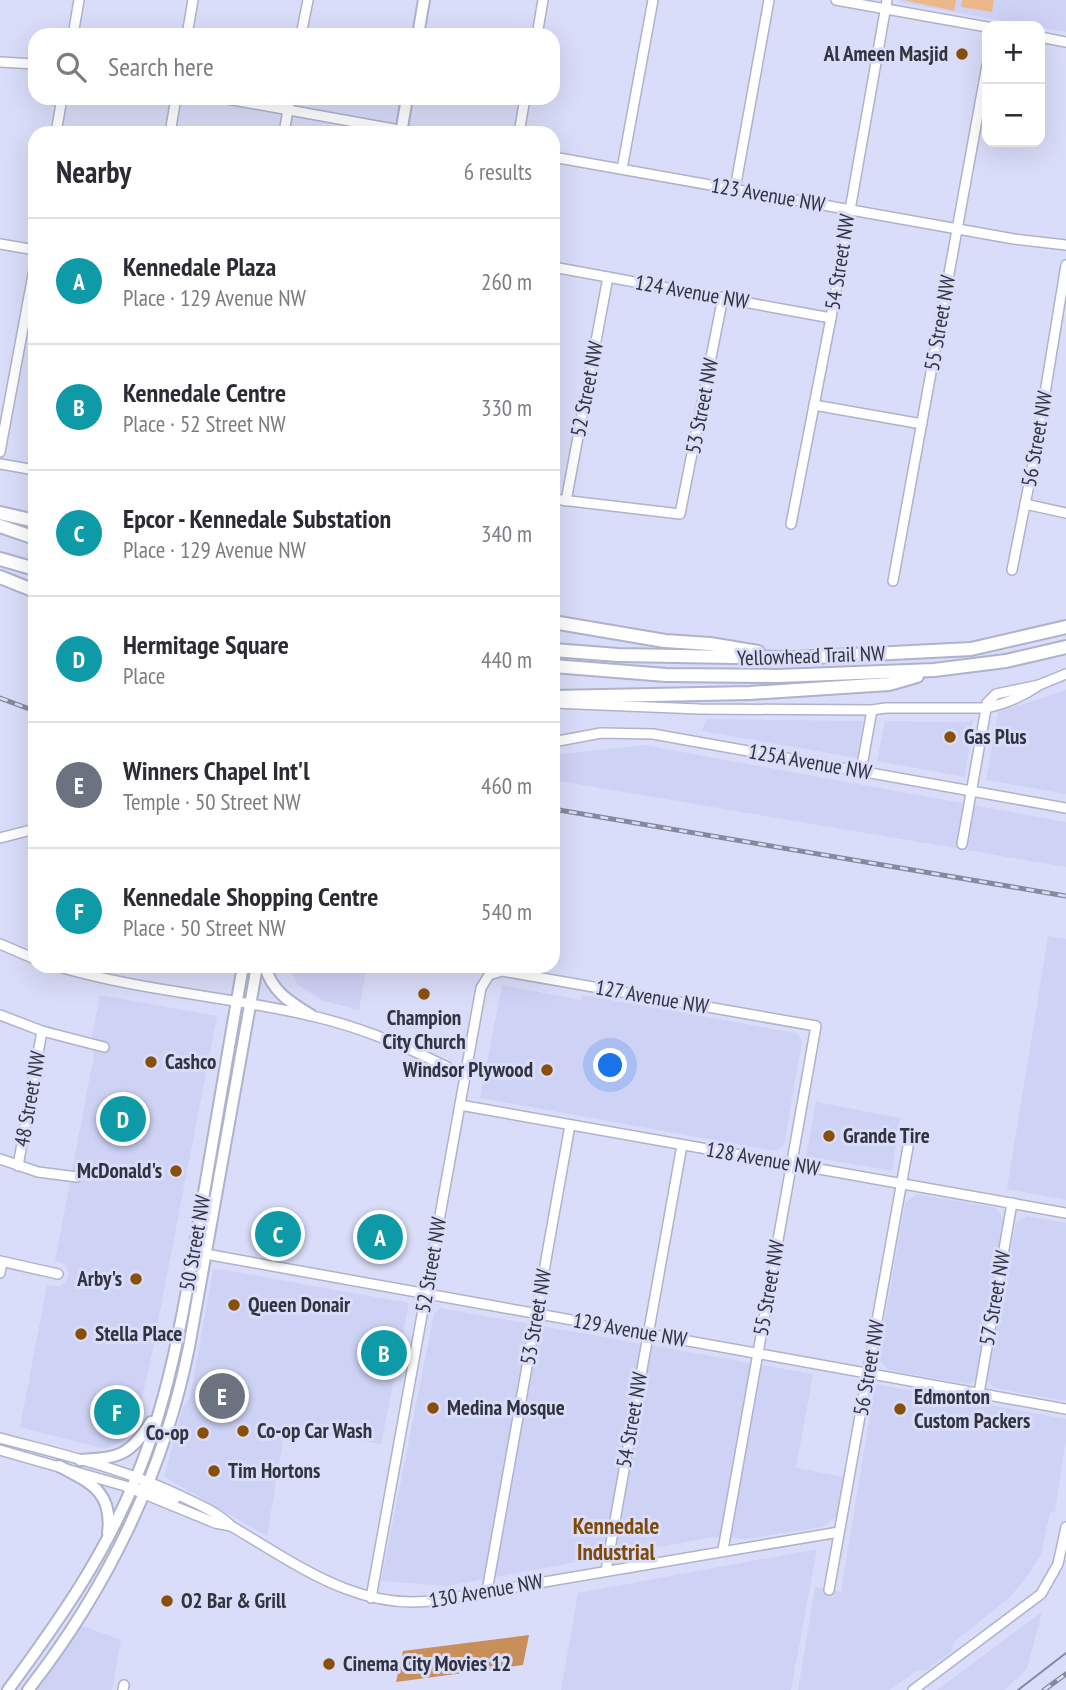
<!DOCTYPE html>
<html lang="en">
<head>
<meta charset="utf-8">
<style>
	:root { --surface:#fff; --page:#f2f2f3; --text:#2b2b33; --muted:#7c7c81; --line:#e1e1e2; --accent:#0b8043 }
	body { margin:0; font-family:"PT Sans Narrow",sans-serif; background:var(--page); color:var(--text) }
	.controls { position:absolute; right:21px; top:21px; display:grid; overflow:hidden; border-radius:14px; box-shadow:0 7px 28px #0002 }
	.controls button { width:63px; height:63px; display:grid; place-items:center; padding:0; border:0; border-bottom:2px solid var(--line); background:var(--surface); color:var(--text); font:35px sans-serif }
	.you { position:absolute; left:611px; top:1066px; width:24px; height:24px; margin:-18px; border:5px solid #fff; border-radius:50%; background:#1a73e8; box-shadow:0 0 0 10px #1a73e833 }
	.badge { display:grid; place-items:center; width:46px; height:46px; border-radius:50%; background:var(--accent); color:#fff; font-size:23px; font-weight:700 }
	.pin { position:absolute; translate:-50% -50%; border:4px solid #fff; box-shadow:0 2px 7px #0006 }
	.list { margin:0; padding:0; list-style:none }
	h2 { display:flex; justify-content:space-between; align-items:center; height:91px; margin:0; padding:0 28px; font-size:30px }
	h2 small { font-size:23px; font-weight:400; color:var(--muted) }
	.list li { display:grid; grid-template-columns:46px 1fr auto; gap:21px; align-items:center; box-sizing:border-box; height:126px; padding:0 28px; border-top:2px solid var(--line) }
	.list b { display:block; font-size:26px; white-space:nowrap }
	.list p { margin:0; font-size:23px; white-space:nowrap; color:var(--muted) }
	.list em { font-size:23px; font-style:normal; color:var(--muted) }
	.icon { flex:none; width:38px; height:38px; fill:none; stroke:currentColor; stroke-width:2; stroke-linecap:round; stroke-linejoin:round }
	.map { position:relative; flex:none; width:1066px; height:1690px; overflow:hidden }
	.search { position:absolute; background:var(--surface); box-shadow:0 7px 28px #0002; left:28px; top:28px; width:532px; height:77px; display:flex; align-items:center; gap:18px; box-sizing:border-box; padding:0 24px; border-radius:21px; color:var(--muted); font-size:26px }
	.panel { position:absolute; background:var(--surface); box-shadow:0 7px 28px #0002; left:28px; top:126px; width:532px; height:847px; border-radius:21px }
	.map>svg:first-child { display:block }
	.built { fill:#ced3f6 }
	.green { fill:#ecb789 }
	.water { fill:#c88f5a }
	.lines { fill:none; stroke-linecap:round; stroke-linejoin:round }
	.minor-casing { stroke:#aeb2cd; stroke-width:12 }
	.major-casing { stroke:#aeb2cd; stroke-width:14 }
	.highway-casing { stroke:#aeb2cd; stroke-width:16 }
	.minor { stroke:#fff; stroke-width:9 }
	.major { stroke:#fff; stroke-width:10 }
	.highway { stroke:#fff; stroke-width:12 }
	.tram { stroke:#86899d; stroke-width:2 }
	.rail-casing { stroke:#86899d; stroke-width:5 }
	.rail { stroke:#d9ddf9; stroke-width:2.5; stroke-dasharray:8; stroke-linecap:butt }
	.poi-dot { fill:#894f07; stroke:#d9ddf9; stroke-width:2.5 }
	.labels { text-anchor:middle; stroke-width:6; stroke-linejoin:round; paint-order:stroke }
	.poi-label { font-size:21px; font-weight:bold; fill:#31333e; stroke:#d9ddf9; text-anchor:start }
	.street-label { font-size:21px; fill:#31333e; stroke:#d9ddf9 }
	.neighbourhood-label { font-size:23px; font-weight:bold; fill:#7e4909; stroke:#d9ddf9 }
</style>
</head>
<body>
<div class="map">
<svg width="1066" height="1690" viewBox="0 0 1066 1690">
	<rect width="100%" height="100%" fill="#d9ddf9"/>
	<g class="built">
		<path d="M899,0h167v32l-167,-30z"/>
		<path d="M1066,690v104l-80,-14 12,-68z"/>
		<path d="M706,719l157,2 -6,37 -155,-27z"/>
		<path d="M973,720l-8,57 -88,-16 8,-40 81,1z"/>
		<path d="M644,745l422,77v45l-513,-87v-25z"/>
		<path d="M1048,936l18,3v261l-59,-11z"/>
		<path d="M288,966h79l-8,44 -35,-9 -26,-16z"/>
		<path d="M502,985l79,15 1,-5 215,38 5,8 -18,104 -9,6 -295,-53z"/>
		<path d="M100,995l117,21 -68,352 -14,57 -11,16 -19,8 -85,-22 27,-142 13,1 5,-3 4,-8 -3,-10 -11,-4 39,-206 -2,-18z"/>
		<path d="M816,1102l84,16 -8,53 -86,-15z"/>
		<path d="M917,1194l79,14 7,11 -27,162 -7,3 -81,-14 -10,-12 27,-155z"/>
		<path d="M1027,1216l39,7v178l-72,-13 -7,-8 29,-157z"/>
		<path d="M219,1269l190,34 -28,141 -96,-16 -18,108 -103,-59 19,-70 7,-10 23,-127z"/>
		<path d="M440,1308l373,66 -17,94 48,9 -7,39 -15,11 -76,12 -33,-2 -266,49 -66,-5 53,-267z"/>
		<path d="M875,1384l191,35v20l-11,73h-5l-9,43 -15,23 -18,21 -54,43 -3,10 -26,19 -7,-1 -28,20h-92l17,-103 26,5z"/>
		<path d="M817,1549l-26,141h-230l17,-97z"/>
		<path d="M1042,1612l-15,57 -22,21h-68z"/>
		<path d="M83,1626l38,14 -9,50h-77l43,-62z"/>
	</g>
	<g class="green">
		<path d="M904,0h52l-2,11z"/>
		<path d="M962,0h32l-2,12 -31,-5z"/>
	</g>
	<path class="water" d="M529,1635l-6,30 -127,17 7,-31z"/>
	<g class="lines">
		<g class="minor-casing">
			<g id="minor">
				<path d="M836,0l151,27"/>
				<path d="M73,35l6,-35"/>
				<path d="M187,35l6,-35"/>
				<path d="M301,35l7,-35"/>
				<path d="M537,35l6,-35"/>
				<path d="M1040,37l26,5"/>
				<path d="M0,62l35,2"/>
				<path d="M222,98l194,35"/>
				<path d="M56,133l6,-35"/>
				<path d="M170,133l6,-35"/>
				<path d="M284,133l6,-35"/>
				<path d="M519,133l6,-35"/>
				<path d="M553,157l461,82 52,6"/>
				<path d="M622,169l31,-169"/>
				<path d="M735,189l34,-189"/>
				<path d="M0,244l35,6"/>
				<path d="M553,267l278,51"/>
				<path d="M814,405l108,19"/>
				<path d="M0,452l35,-188"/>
				<path d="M0,464l35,6"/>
				<path d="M553,499l127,15 43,-217"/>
				<path d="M566,501l42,-224"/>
				<path d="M1025,504l41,9"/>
				<path d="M791,524l40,-206 56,-318"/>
				<path d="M1012,570l23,-116 31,-189"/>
				<path d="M893,581l94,-516"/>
				<path d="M553,703l146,6 173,1 14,-2h99c21,-4 37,-11 54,-23"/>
				<path d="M553,742l48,-9 52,1 413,74"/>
				<path d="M861,771l11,-61"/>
				<path d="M0,838l35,-9"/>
				<path d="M962,844l25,-141 9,-9 43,-9 27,-11"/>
				<path d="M0,944l35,15"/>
				<path d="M56,966c84,25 171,30 256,50 54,12 104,35 153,60"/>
				<path d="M0,1015l42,16 62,16"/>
				<path d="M460,1105l606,108"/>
				<path d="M0,1159l38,13 39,5"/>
				<path d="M18,1166l24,-135"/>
				<path d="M200,1253l866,156"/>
				<path d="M0,1261l58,13"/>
				<path d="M0,1273l2,-11"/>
				<path d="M979,1393l33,-190"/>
				<path d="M0,1438c63,17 127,31 185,60 17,8 33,15 46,28 64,37 128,87 207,74l401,-68"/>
				<path d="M0,1450l125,36 90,37 16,3"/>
				<path d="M142,1488l34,10"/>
				<path d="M606,1571l76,-426"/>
				<path d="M829,1590l79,-443"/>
				<path d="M487,1591l83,-466"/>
				<path d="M371,1598l110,-610 8,-13 13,-4 314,55 -93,524"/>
				<path d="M123,1690l1,-5"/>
				<path d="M913,1690l128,-96 17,-30 8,-37"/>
			</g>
		</g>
		<g class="major-casing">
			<g id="major">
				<path d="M418,35l6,-35"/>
				<path d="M401,133l6,-35"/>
				<path d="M265,966c7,26 25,36 46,49"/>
				<path d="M80,1460c38,-2 50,-4 71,-38"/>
				<path d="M59,1466c32,17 54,26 49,67"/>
				<path d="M8,1690c50,-68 96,-133 128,-212 34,-81 48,-170 63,-256 15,-86 29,-171 44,-256"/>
				<path d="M28,1690c79,-101 136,-218 161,-343l68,-381"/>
			</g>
		</g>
		<g class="highway-casing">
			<g id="highway">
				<path d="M0,513l35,8"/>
				<path d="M0,526l35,12"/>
				<path d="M0,559l35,10"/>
				<path d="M0,577l35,14"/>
				<path d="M553,622l112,19 45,3 48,8"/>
				<path d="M553,650l65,5 175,3 178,-9 95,-22"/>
				<path d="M553,666l113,9 112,1 156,-6 72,-9 60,-14"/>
				<path d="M553,697l197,-4 139,-9 28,-8"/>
			</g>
		</g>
		<use href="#minor" class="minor"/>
		<use href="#major" class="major"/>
		<use href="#highway" class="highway"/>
		<path class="tram" d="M1018,1690l48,-37"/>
		<g class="rail-casing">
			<g id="rail">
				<path d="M0,698l35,13"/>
				<path d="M553,809l513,87"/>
				<path d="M1044,1690l22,-16"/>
			</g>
		</g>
		<use href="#rail" class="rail"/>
	</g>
	<g class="poi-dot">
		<circle cx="962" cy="54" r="7"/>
		<circle cx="950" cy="737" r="7"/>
		<circle cx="424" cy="994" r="7"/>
		<circle cx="151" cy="1062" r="7"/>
		<circle cx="547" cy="1070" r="7"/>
		<circle cx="829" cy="1136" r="7"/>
		<circle cx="176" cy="1171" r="7"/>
		<circle cx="136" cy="1279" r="7"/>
		<circle cx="234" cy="1305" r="7"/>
		<circle cx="81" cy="1334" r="7"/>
		<circle cx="433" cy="1408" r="7"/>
		<circle cx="900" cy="1409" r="7"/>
		<circle cx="243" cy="1431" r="7"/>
		<circle cx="203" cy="1433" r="7"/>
		<circle cx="214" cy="1471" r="7"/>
		<circle cx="167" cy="1601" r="7"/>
		<circle cx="329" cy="1664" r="7"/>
	</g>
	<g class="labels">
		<g class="poi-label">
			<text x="948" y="61" text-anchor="end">Al Ameen Masjid</text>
			<text x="964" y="744">Gas Plus</text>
			<text x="424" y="1025" text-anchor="middle">Champion<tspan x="424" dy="24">City Church</tspan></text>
			<text x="165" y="1069">Cashco</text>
			<text x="533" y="1077" text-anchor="end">Windsor Plywood</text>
			<text x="843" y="1143">Grande Tire</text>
			<text x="162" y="1178" text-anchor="end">McDonald's</text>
			<text x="122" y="1286" text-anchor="end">Arby's</text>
			<text x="248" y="1312">Queen Donair</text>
			<text x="95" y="1341">Stella Place</text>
			<text x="914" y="1404">Edmonton<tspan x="914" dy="24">Custom Packers</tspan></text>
			<text x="447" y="1415">Medina Mosque</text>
			<text x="257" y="1438">Co-op Car Wash</text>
			<text x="189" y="1440" text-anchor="end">Co-op</text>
			<text x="228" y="1478">Tim Hortons</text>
			<text x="181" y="1608">O2 Bar &amp; Grill</text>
			<text x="343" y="1671">Cinema City Movies 12</text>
		</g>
		<g class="street-label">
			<text transform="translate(768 195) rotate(10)" y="7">123 Avenue NW</text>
			<text transform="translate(840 262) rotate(-81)" y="7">54 Street NW</text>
			<text transform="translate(692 292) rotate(10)" y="7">124 Avenue NW</text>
			<text transform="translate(940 323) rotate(-80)" y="7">55 Street NW</text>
			<text transform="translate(587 389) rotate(-79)" y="7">52 Street NW</text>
			<text transform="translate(702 406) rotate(-79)" y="7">53 Street NW</text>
			<text transform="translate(1037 439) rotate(-80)" y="7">56 Street NW</text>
			<text transform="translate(811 656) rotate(-2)" y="7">Yellowhead Trail NW</text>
			<text transform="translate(810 762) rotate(10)" y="7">125A Avenue NW</text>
			<text transform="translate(652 997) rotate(10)" y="7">127 Avenue NW</text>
			<text transform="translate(30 1099) rotate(-80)" y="7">48 Street NW</text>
			<text transform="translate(763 1159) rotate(10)" y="7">128 Avenue NW</text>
			<text transform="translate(195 1243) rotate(-80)" y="7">50 Street NW</text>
			<text transform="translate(431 1265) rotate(-80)" y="7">52 Street NW</text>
			<text transform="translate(769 1288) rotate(-80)" y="7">55 Street NW</text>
			<text transform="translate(995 1298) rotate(-80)" y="7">57 Street NW</text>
			<text transform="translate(536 1317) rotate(-80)" y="7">53 Street NW</text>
			<text transform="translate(630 1330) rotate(10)" y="7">129 Avenue NW</text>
			<text transform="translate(869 1368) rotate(-80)" y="7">56 Street NW</text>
			<text transform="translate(632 1420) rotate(-80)" y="7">54 Street NW</text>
			<text transform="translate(486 1591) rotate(-10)" y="7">130 Avenue NW</text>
		</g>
		<g class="neighbourhood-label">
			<text x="616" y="1534">Kennedale<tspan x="616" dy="26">Industrial</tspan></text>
		</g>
	</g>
</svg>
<div class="controls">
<button>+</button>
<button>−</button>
</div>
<div class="you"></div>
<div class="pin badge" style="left:380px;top:1237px;background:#0f9aa8">A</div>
<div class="pin badge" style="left:384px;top:1353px;background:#0f9aa8">B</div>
<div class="pin badge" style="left:278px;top:1234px;background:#0f9aa8">C</div>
<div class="pin badge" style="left:123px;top:1119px;background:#0f9aa8">D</div>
<div class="pin badge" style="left:222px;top:1396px;background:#6b7280">E</div>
<div class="pin badge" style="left:117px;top:1412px;background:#0f9aa8">F</div>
<div class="search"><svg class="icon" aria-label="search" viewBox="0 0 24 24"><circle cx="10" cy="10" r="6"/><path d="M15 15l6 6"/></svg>Search here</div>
<section class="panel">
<h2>Nearby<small>6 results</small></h2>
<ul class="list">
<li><span class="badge" style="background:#0f9aa8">A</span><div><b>Kennedale Plaza</b><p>Place · 129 Avenue NW</p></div><em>260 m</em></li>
<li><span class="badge" style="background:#0f9aa8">B</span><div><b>Kennedale Centre</b><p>Place · 52 Street NW</p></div><em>330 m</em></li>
<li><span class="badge" style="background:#0f9aa8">C</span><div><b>Epcor - Kennedale Substation</b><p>Place · 129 Avenue NW</p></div><em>340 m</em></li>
<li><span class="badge" style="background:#0f9aa8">D</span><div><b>Hermitage Square</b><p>Place</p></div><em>440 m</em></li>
<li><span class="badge" style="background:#6b7280">E</span><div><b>Winners Chapel Int'l</b><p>Temple · 50 Street NW</p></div><em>460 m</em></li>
<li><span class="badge" style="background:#0f9aa8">F</span><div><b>Kennedale Shopping Centre</b><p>Place · 50 Street NW</p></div><em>540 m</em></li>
</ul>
</section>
</div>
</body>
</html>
